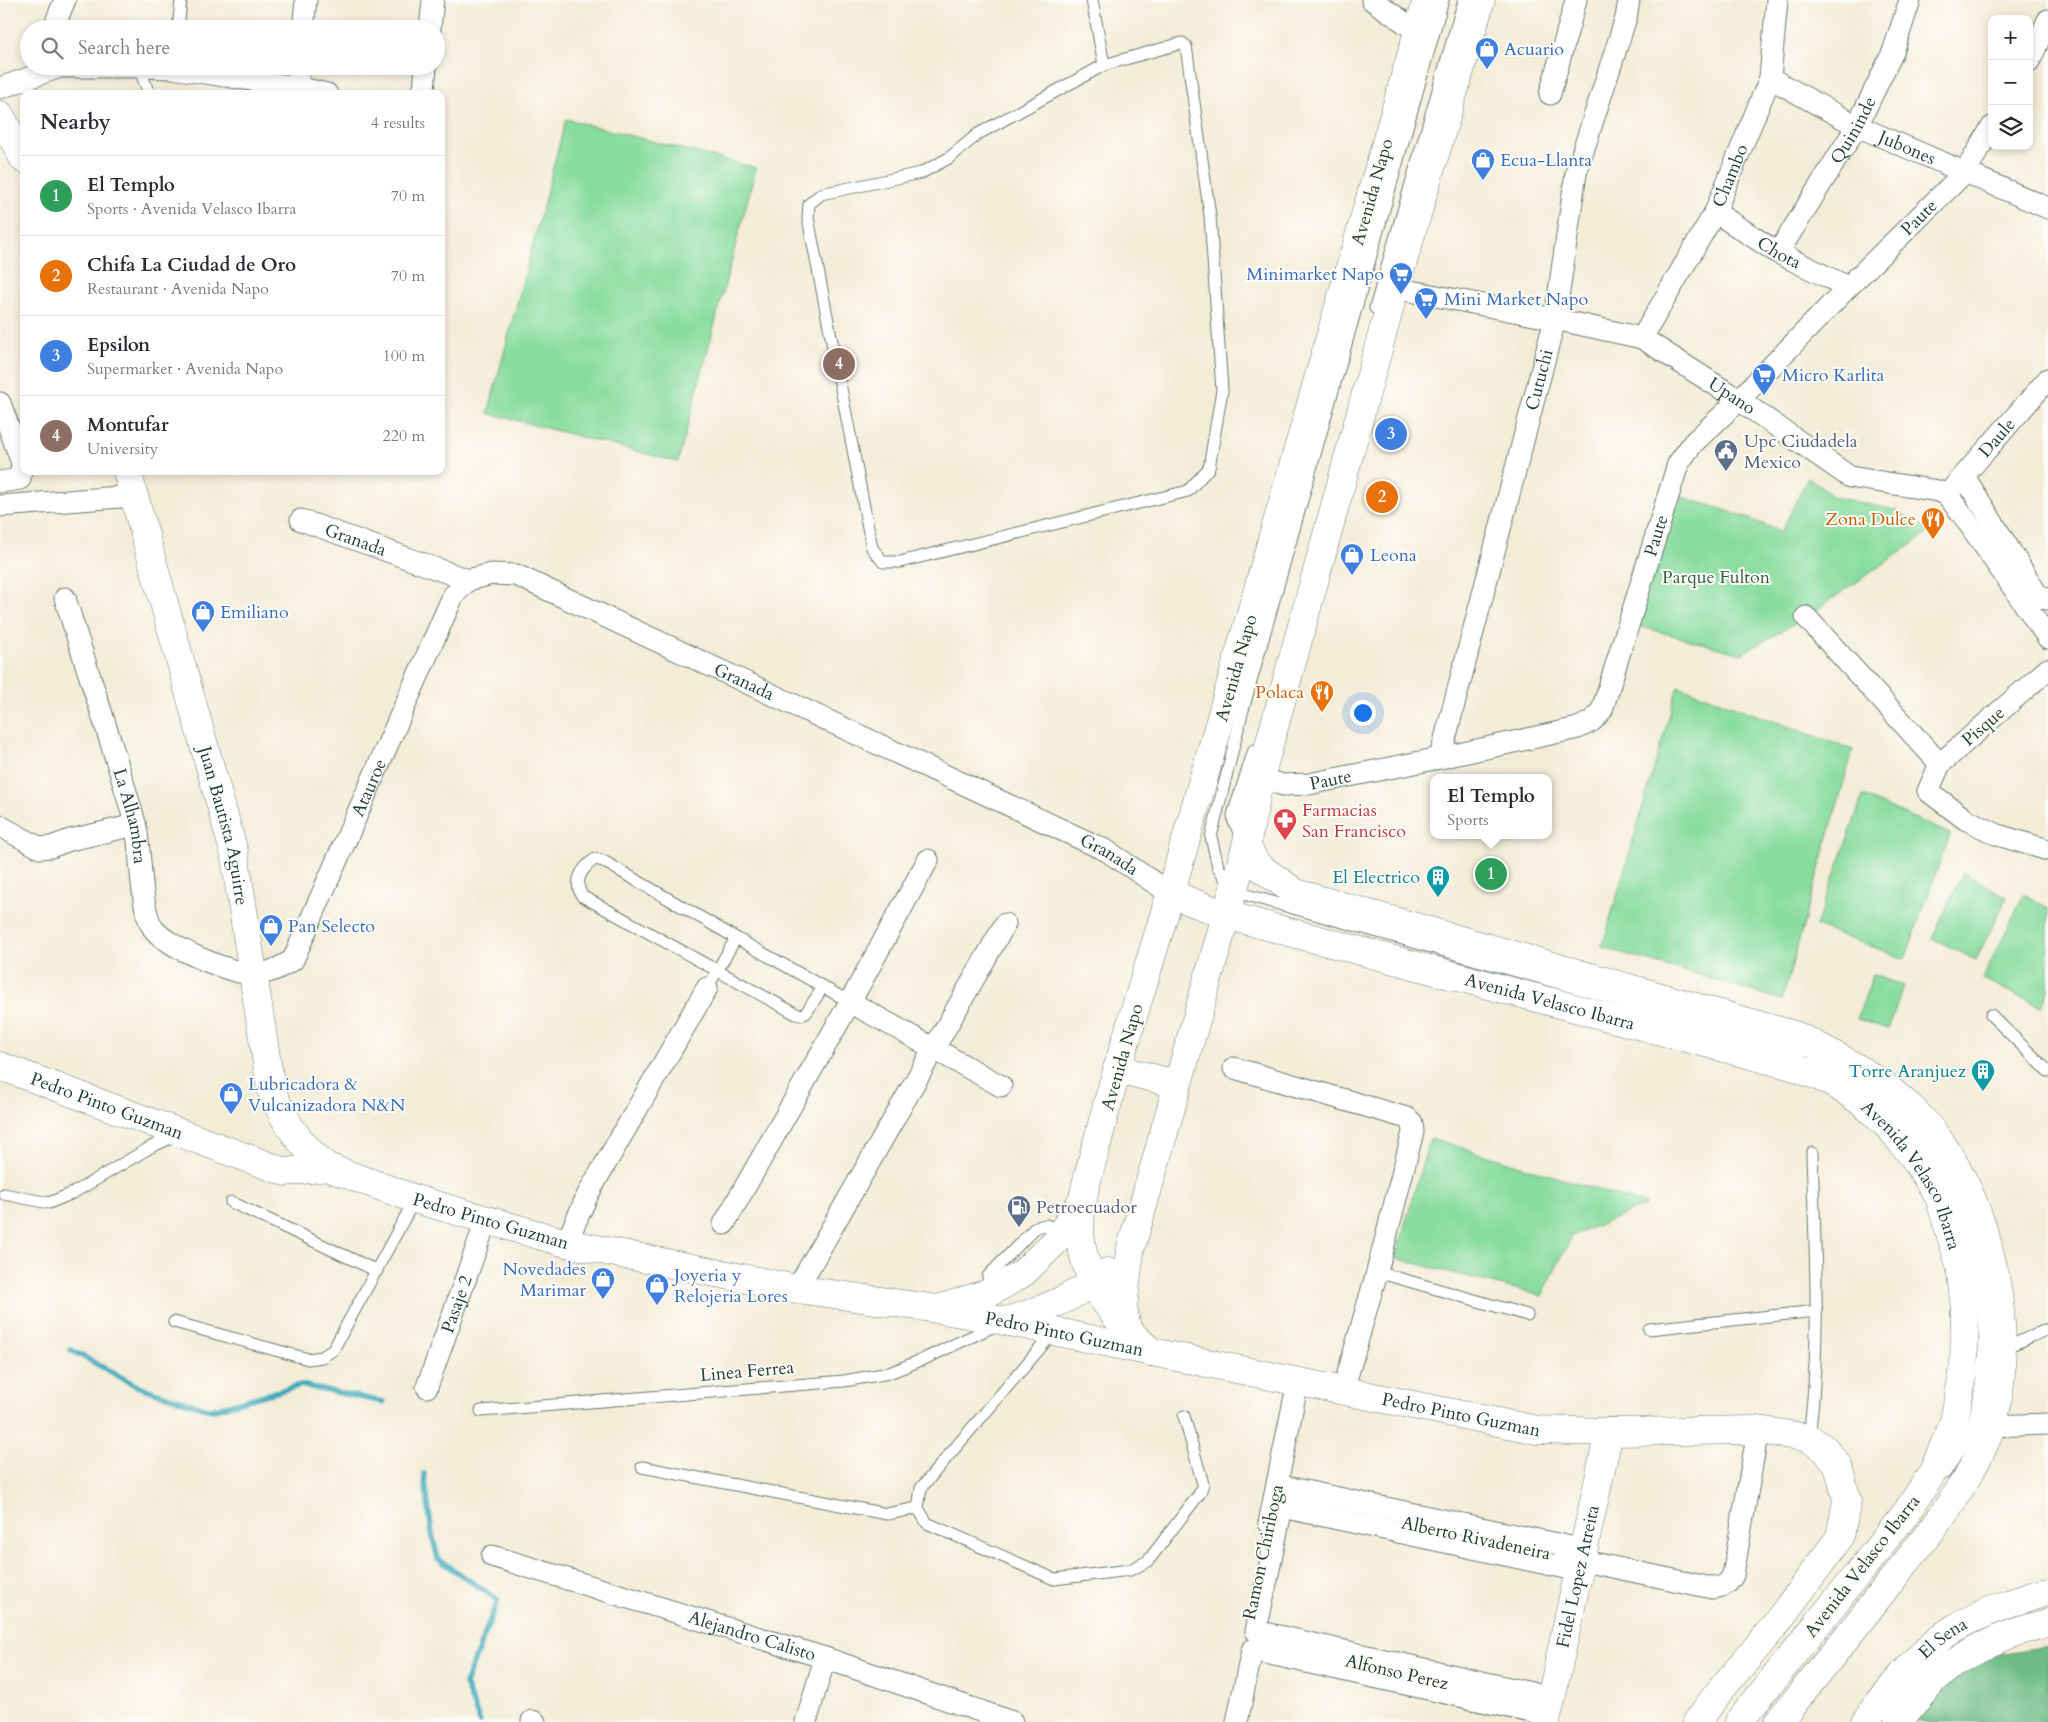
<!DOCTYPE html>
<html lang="en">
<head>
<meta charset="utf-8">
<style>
	:root { --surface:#fff; --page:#f7f7f7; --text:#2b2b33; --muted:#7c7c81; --line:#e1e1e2; --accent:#2563eb }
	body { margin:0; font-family:Cardo,serif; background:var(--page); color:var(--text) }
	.controls { position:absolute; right:15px; top:15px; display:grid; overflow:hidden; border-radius:10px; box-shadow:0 2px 8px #0003 }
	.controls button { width:45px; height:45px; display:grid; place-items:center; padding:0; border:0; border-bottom:1px solid var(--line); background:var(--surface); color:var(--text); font:25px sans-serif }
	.you { position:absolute; left:1362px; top:712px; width:18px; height:18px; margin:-12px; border:4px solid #fff; border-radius:50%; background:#1a73e8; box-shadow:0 0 0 8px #1a73e833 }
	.badge { display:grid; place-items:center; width:32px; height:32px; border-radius:50%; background:var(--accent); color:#fff; font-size:16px; font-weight:700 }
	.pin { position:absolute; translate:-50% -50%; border:2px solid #fff; box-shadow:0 1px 5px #0006 }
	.popup { position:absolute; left:1430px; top:774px; width:122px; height:65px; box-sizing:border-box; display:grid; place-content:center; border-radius:10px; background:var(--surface); filter:drop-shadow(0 1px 4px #0005); font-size:16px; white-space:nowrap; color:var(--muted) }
	.popup b { font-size:19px; color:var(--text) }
	.popup::after { content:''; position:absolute; left:50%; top:100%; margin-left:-10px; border:10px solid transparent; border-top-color:var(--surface) }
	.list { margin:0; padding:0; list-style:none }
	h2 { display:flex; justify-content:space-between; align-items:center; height:65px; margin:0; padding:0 20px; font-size:21px }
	h2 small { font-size:16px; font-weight:400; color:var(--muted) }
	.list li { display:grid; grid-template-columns:32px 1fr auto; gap:15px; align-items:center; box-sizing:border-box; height:80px; padding:0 20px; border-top:1px solid var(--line) }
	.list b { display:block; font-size:19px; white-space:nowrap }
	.list p { margin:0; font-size:16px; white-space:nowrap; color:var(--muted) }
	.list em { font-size:16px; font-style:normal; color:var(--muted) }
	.icon { flex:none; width:28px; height:28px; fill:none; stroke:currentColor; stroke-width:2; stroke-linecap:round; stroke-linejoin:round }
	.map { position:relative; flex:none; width:2048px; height:1722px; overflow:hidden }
	.search { position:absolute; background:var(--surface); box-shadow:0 2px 8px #0003; left:20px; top:20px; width:425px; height:55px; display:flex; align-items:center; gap:12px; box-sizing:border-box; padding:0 18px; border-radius:28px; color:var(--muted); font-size:19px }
	.panel { position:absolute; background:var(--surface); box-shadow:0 2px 8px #0003; left:20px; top:90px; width:425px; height:385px; border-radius:10px }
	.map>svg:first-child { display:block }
	.green { fill:#87dc9e; stroke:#538c69 }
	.forest { fill:#6dbc85; stroke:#467c5c }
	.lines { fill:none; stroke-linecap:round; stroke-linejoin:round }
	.stream { stroke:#3ca9bb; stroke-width:5.5 }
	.lane-casing { stroke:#697a6d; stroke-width:13 }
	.street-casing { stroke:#697a6d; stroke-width:23 }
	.secondary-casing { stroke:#697a6d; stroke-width:29 }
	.primary-casing { stroke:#697a6d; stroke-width:29 }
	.lane { stroke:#fff; stroke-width:11 }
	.street { stroke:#fff; stroke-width:21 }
	.secondary { stroke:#fff; stroke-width:28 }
	.primary { stroke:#fff; stroke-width:28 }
	.labels { text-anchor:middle; stroke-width:4; stroke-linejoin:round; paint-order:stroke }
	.shop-label { font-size:18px; fill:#366cbe; stroke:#fdfcf7; text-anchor:start }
	.street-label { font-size:18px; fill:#1f3d34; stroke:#fdfcf7 }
	.service-label { font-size:18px; fill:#4e5e75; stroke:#fdfcf7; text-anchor:start }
	.food-label { font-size:18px; fill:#c56008; stroke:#fdfcf7; text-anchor:end }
	.park-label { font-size:18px; fill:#345d49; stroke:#fdfcf7 }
	.health-label { font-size:18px; fill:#be3a42; stroke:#fdfcf7; text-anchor:start }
	.culture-label { font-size:18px; fill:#0d838f; stroke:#fdfcf7; text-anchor:end }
</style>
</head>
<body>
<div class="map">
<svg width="2048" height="1722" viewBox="0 0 2048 1722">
	<rect width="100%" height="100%" fill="#fdfcf7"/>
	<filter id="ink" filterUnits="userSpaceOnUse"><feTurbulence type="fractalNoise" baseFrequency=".02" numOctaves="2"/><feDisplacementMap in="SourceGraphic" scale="10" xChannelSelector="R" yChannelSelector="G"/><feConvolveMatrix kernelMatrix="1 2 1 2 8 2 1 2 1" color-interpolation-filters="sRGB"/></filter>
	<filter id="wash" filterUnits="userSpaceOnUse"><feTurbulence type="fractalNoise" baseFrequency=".0096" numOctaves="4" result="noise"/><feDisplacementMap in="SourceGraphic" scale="20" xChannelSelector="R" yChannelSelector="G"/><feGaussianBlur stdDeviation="1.12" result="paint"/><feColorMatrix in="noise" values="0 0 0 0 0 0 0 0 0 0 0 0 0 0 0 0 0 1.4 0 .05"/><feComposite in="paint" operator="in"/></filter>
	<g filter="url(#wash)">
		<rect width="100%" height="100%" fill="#f3ecd7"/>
		<g class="green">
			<path d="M566,119l190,49 -78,294 -190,-49z"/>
			<path d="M1808,477l26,20 61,13 36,21 -125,86 -65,37 -113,-31 40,-130 70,21 43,18z"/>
			<path d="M1678,686l175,64 -71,250 -180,-53z"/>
			<path d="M1863,796l87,38 -45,125 -89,-33z"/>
			<path d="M1963,873l44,24 -31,63 -44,-22z"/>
			<path d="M2024,894l24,14v84l-7,15 -58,-28z"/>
			<path d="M1873,975l31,11 -16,43 -31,-10z"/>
			<path d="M1430,1138l217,67 -75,31 -30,60 -147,-38z"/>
		</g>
		<path class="forest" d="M2048,1646v76h-162l30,-31 80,-37z"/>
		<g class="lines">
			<g class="stream">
				<path d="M71,1350l68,37 72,23 90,-25 82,17"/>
				<path d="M424,1474l8,60 6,25 60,41 -33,84 15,38"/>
			</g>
		</g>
	</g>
	<g filter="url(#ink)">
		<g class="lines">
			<g class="lane-casing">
				<g id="lane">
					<path d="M1092,0l12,65"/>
					<path d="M1443,0l-202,717 -30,120 7,30 15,24 524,148 43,17"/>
					<path d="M178,29l3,-29"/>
					<path d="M1182,43l4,3 24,170 12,174 -13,78 -21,23 -288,71h-17l-11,-14 -64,-330 1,-14 12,-10 100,-21 28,-15 29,-24 126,-69z"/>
					<path d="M139,67l10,27"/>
					<path d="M1375,308l89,-308"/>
					<path d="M1243,840l-9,-18 -1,-7 21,-65"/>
					<path d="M736,938l-133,-77 -8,-2c-13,9 -22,22 -13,37l214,118 5,1 5,-2 17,-26"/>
					<path d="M707,988l29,-50 114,64"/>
					<path d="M1991,1015l57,56"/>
					<path d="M1872,1096c100,67 132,213 102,324 -4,17 -20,38 -29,53"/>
					<path d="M4,1194l45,9 24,-10 78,-46 26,-12"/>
					<path d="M231,1202l146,69"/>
					<path d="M1377,1272l150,43"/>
					<path d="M991,1292l-3,-16 48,-49 10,-2 17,6"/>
					<path d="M174,1322l134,37 14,-2 11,-7 82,-151"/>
					<path d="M1649,1329l168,-18"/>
					<path d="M1053,1333l-132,155 -3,20 9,15 127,56 76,-9 18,-9 52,-68 3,-9 -19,-68"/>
					<path d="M2003,1349l45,-20"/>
					<path d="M481,1411l363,-30 45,-8 35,-14 72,-34"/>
					<path d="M1809,1438c12,-95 6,-190 3,-285"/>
					<path d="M642,1467l245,47 31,-6"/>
				</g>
			</g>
			<g class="street-casing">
				<g id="street">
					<path d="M1372,0l46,32"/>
					<path d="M57,29v-10l8,-19"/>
					<path d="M303,29l3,-29"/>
					<path d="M430,29l3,-29"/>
					<path d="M2029,62l19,-42"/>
					<path id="s1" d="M1770,78l87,48 191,82"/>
					<path d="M297,87l2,-21"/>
					<path d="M0,88l60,-21h79l33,1 125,19 30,7"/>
					<path d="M420,94l4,-4 2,-24"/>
					<path d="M1550,94l26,-94"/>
					<path id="s2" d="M1715,212l63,41 70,34"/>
					<path id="s3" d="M1778,253l79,-127 36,-74 17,-52"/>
					<path id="s4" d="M1395,288l160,31 87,19 97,62 111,77 88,14 9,4 15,19 86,124"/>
					<path id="s5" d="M1642,338l73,-126 55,-134 7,-78"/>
					<path d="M0,403l22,60 -2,16 -20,3"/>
					<path d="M1964,476l73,118 4,4 7,1"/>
					<path id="s6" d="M1947,495l101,-116"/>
					<path d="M0,506l134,-10"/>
					<path id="s7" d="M301,520l167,60 24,-6 24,1 591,276 64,43"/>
					<path id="s8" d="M65,598c23,75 49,150 70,225 7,27 4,84 18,105 13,19 78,46 102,46 14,0 26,-7 38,-14l160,-364 15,-16"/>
					<path d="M1806,617l134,147"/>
					<path d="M2048,669l-108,95 -12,27 37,28 33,16 50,15"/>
					<path id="s9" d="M1440,758l115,-439 21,-146 50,-155 3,-18"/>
					<path id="s10" d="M1260,778l23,7 26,-1 131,-26 138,-30 14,-7 10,-11 76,-246 15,-21 46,-43 109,-113 117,-115 27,-45"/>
					<path d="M0,826l40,22 11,-1 19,-7 65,-15"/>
					<path d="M850,1002l151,84"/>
					<path d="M1234,1068l173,50 5,5 1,9 -36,140 -34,119"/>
					<path d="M724,1224l126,-222 78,-142"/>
					<path d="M566,1243l23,-51 118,-204"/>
					<path d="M797,1289l208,-365"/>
					<path id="s11" d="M427,1387l59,-166"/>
					<path d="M1990,1426l58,-2"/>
					<path d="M1286,1487l285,60"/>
					<path d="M1269,1523l29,-142"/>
					<path id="s12" d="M492,1556l333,102 187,64"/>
					<path d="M1565,1557l147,31c11,-1 16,-3 21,-13l25,-145"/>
					<path d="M1540,1695l-284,-64 26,-124 284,61"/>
					<path d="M532,1721l3,1"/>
					<path d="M806,1722l19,-64"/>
					<path d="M1237,1722l15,-72 284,63"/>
				</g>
			</g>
			<g class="secondary-casing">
				<g id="secondary">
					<path d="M0,115l24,44"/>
					<path id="s13" d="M127,471l107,381 37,237c13,33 29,56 56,78"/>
					<path id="s14" d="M0,1066l285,106 42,-5 88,32 151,44 231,46 141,20 67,12 147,31"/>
					<path id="s15" d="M1546,1722l63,-290"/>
					<path id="s16" d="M1865,1722c20,-29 60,-76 90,-94 17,-10 37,-18 56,-25 12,-4 24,-9 37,-11"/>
					<path d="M1898,1722c11,-13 22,-29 35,-41 30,-30 74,-48 115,-58"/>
				</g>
			</g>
			<g class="primary-casing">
				<g id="primary">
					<path id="s17" d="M1427,0c-83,292 -167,583 -251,874 -24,85 -53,169 -75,254 -8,32 -20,65 -21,98 0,52 34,95 72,126l385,78 72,2 149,-2 51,8 17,12 12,16 9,34 -7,37 -68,92 -54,64 -21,29"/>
					<path d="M1246,846l11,19 39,28 501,143c41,20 81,41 114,72 72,68 102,195 87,290 -3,24 -15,51 -27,72 -23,42 -54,79 -84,116 -36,46 -72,91 -109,136"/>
					<path id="s18" d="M1171,894l55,21 569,152 37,15 31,21 28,26 23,29 25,39 21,68 5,44 -1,60 -10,52 -21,51 -27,41 -167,209"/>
					<path d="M1117,1069l60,15"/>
					<path d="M938,1309l53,-17 32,-19 34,-33 24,-38"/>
					<path d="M1005,1321c38,-10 71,-24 102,-49"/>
					<path d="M1127,1328l-4,-21 7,-56 116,-405 14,-68 135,-490 86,-288"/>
				</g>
			</g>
			<use href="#lane" class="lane"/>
			<use href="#street" class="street"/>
			<use href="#secondary" class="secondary"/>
			<use href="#primary" class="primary"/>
		</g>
	</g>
	<defs>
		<g id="shop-pin" transform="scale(1.25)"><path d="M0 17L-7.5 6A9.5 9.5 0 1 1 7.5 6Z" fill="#3f7fe0" stroke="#fdfcf7"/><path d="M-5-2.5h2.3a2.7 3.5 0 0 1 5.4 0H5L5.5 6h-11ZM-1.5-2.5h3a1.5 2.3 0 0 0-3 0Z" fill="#fff"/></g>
		<g id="supermarket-pin" transform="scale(1.25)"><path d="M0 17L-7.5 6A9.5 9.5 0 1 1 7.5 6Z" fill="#3f7fe0" stroke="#fdfcf7"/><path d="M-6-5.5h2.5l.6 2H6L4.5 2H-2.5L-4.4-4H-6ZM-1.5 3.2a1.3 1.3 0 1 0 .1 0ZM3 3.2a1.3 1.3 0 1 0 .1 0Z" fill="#fff"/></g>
		<g id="civic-pin" transform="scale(1.25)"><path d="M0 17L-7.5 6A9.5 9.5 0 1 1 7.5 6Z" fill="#5c6f8a" stroke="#fdfcf7"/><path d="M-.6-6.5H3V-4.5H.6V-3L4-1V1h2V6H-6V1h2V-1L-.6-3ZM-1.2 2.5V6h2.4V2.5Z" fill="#fff"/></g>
		<g id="restaurant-pin" transform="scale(1.25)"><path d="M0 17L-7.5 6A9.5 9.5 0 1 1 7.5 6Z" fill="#e8710a" stroke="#fdfcf7"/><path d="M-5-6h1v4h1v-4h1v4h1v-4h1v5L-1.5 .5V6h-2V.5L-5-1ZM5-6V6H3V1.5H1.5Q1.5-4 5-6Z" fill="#fff"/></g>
		<g id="pharmacy-pin" transform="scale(1.25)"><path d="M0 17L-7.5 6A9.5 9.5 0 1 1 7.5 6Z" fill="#e0444e" stroke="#fdfcf7"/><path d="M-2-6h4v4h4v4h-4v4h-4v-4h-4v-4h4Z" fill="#fff"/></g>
		<g id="building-pin" transform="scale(1.25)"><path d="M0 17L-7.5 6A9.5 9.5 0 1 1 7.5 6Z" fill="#0f9aa8" stroke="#fdfcf7"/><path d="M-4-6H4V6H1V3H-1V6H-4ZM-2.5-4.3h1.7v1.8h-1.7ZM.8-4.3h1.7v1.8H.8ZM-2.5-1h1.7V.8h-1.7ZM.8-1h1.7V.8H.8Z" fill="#fff"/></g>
		<g id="fuel-pin" transform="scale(1.25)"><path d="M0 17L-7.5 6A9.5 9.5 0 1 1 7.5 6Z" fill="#5c6f8a" stroke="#fdfcf7"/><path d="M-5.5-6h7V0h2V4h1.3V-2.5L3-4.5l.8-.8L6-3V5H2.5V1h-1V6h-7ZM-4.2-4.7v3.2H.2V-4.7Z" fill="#fff"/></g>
	</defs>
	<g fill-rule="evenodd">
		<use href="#shop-pin" x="1487" y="49"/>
		<use href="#shop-pin" x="1483" y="160"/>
		<use href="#supermarket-pin" x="1401" y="274"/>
		<use href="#supermarket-pin" x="1426" y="299"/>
		<use href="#supermarket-pin" x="1764" y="375"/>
		<use href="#civic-pin" x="1726" y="451"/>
		<use href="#restaurant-pin" x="1933" y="519"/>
		<use href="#shop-pin" x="1352" y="555"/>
		<use href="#shop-pin" x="203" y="612"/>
		<use href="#restaurant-pin" x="1322" y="692"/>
		<use href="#pharmacy-pin" x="1285" y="820"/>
		<use href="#building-pin" x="1438" y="877"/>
		<use href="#shop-pin" x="271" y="926"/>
		<use href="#building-pin" x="1983" y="1071"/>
		<use href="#shop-pin" x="231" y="1094"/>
		<use href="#fuel-pin" x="1019" y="1207"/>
		<use href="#shop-pin" x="603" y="1279"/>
		<use href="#shop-pin" x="657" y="1285"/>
	</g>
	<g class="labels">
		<g class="shop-label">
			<text x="1504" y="55">Acuario</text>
			<text x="1500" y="166">Ecua-Llanta</text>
			<text x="1384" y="280" text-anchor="end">Minimarket Napo</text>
			<text x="1444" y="305">Mini Market Napo</text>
			<text x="1782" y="381">Micro Karlita</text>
			<text x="1370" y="561">Leona</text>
			<text x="220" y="618">Emiliano</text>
			<text x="288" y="932">Pan Selecto</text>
			<text x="248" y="1090">Lubricadora &amp;<tspan x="248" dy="21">Vulcanizadora N&amp;N</tspan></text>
			<text x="586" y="1275" text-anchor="end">Novedades<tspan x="586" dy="21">Marimar</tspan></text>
			<text x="674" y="1281">Joyeria y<tspan x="674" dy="21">Relojeria Lores</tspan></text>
		</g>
		<g class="street-label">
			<text dy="6" stroke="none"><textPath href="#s3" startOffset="144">Quininde</textPath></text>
			<text dy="6" stroke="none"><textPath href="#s1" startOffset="154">Jubones</textPath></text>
			<text dy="6" stroke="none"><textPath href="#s5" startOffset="185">Chambo</textPath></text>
			<text transform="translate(1372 192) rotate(-74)" y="6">Avenida Napo</text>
			<text dy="6" stroke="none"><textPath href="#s10" startOffset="958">Paute</textPath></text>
			<text dy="6" stroke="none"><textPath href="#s2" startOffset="76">Chota</textPath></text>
			<text dy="6" stroke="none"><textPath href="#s9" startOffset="391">Cutuchi</textPath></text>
			<text dy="6" stroke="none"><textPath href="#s4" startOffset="359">Upano</textPath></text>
			<text dy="6" stroke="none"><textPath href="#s6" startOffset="76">Daule</textPath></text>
			<text dy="6" stroke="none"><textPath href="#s10" startOffset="538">Paute</textPath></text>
			<text dy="6" stroke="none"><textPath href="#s7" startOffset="58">Granada</textPath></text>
			<text transform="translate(1236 668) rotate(-74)" y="6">Avenida Napo</text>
			<text dy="6" stroke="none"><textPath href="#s7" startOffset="478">Granada</textPath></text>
			<text transform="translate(1983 726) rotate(-41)" y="6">Pisque</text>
			<text dy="6" stroke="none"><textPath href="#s10" startOffset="72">Paute</textPath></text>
			<text dy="6" stroke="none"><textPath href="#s8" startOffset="686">Atauroe</textPath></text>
			<text dy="6" stroke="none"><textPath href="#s8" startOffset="228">La Alhambra</textPath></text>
			<text dy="6" stroke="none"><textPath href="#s13" startOffset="368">Juan Bautista Aguirre</textPath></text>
			<text dy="6" stroke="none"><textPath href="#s7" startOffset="882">Granada</textPath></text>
			<text dy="6" stroke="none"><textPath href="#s18" startOffset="394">Avenida Velasco Ibarra</textPath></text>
			<text transform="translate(1122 1057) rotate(-74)" y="6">Avenida Napo</text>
			<text dy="6" stroke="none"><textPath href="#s14" startOffset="114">Pedro Pinto Guzman</textPath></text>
			<text dy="6" stroke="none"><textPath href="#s18" startOffset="814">Avenida Velasco Ibarra</textPath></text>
			<text dy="6" stroke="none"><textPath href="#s14" startOffset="519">Pedro Pinto Guzman</textPath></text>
			<text dy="6" stroke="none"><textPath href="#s11" startOffset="88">Pasaje 2</textPath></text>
			<text dy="6" stroke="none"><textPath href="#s14" startOffset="1104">Pedro Pinto Guzman</textPath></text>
			<text transform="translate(747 1371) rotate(-5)" y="6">Linea Ferrea</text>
			<text dy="6" stroke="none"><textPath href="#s17" startOffset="1740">Pedro Pinto Guzman</textPath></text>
			<text transform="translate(1476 1538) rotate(12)" y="6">Alberto Rivadeneira</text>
			<text transform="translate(1263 1552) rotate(-78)" y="6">Ramon Chiriboga</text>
			<text transform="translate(1862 1566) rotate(-52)" y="6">Avenida Velasco Ibarra</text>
			<text dy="6" stroke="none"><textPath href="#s15" startOffset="149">Fidel Lopez Atreita</textPath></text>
			<text dy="6" stroke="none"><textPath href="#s12" startOffset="272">Alejandro Calisto</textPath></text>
			<text dy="6" stroke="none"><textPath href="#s16" startOffset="115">El Sena</textPath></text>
			<text transform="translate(1397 1672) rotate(13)" y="6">Alfonso Perez</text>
		</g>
		<g class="service-label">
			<text x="1744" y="447">Upc Ciudadela<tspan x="1744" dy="21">Mexico</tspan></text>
			<text x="1036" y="1213">Petroecuador</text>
		</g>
		<g class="food-label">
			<text x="1916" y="525">Zona Dulce</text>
			<text x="1304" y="698">Polaca</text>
		</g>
		<g class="park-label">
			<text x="1716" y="583">Parque Fulton</text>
		</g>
		<g class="health-label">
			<text x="1302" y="816">Farmacias<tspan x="1302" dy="21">San Francisco</tspan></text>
		</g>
		<g class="culture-label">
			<text x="1420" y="883">El Electrico</text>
			<text x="1966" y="1077">Torre Aranjuez</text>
		</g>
	</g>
</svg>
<div class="controls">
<button>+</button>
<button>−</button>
<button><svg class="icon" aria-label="layers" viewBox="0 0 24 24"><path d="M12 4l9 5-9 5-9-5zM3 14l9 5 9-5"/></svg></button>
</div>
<div class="you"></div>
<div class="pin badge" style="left:1491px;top:874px;background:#2e9e5b">1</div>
<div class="popup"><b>El Templo</b>Sports</div>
<div class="pin badge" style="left:1382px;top:497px;background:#e8710a">2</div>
<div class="pin badge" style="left:1391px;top:434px;background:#3f7fe0">3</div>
<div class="pin badge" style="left:839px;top:364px;background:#8d6e63">4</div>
<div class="search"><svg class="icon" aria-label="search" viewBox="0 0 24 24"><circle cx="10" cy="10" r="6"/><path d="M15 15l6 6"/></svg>Search here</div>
<section class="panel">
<h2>Nearby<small>4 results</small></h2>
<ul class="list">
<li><span class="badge" style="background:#2e9e5b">1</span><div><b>El Templo</b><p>Sports · Avenida Velasco Ibarra</p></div><em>70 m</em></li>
<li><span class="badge" style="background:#e8710a">2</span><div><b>Chifa La Ciudad de Oro</b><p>Restaurant · Avenida Napo</p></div><em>70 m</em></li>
<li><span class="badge" style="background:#3f7fe0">3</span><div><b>Epsilon</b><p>Supermarket · Avenida Napo</p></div><em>100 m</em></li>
<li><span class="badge" style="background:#8d6e63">4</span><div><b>Montufar</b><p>University</p></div><em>220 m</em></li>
</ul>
</section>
</div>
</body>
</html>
